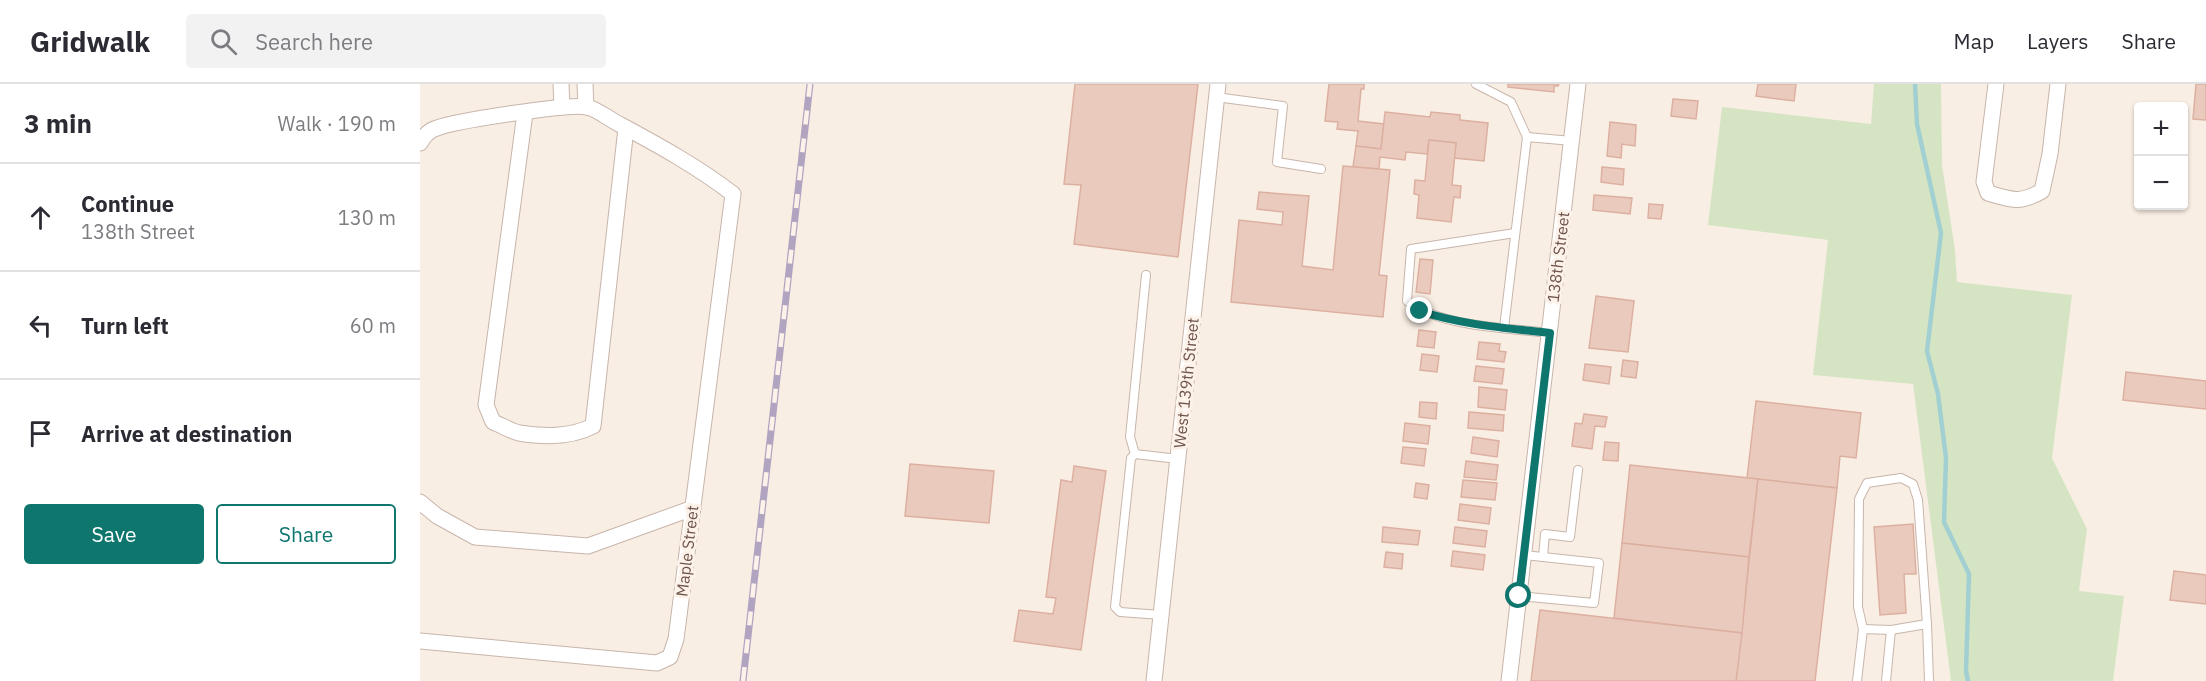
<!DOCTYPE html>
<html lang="en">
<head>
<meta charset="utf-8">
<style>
	:root { --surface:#fff; --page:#f2f2f3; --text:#2b2b33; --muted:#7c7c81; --line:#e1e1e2; --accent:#0f766e }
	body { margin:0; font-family:"IBM Plex Sans",sans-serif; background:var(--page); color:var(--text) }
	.controls { position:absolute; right:18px; top:18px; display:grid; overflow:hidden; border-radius:6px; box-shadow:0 2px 4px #0004 }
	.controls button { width:54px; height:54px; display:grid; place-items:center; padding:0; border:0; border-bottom:2px solid var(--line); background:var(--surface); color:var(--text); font:30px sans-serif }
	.stop { position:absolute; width:18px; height:18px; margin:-14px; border:4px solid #0f766e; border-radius:50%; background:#fff }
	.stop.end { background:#0f766e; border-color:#fff; box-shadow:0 2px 6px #0008 }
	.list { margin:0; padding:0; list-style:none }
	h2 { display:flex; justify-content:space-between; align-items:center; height:78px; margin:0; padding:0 24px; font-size:26px }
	h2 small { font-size:20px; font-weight:400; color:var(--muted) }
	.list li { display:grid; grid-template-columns:39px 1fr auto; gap:18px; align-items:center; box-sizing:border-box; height:108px; padding:0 24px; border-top:2px solid var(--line) }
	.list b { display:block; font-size:22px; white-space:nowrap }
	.list p { margin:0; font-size:20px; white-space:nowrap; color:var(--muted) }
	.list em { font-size:20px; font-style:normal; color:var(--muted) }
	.actions { display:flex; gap:12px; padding:18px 24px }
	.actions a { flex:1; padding:14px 0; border:2px solid var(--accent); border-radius:6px; text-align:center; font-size:21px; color:var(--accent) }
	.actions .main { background:var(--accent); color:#fff }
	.icon { flex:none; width:33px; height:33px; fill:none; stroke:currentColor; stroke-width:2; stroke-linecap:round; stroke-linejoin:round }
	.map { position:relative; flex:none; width:1786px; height:597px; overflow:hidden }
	header { display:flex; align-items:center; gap:36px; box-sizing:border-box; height:84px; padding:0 30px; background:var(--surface); border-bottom:2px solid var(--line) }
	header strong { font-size:28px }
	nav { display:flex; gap:33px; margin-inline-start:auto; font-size:21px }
	.search { width:420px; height:54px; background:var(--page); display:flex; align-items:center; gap:15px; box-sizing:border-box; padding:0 21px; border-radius:6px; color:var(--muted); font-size:22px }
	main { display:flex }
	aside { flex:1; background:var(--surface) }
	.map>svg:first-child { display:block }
	.green { fill:#d5e5c4 }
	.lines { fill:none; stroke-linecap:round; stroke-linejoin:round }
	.stream { stroke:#a2cfd1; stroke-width:4.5 }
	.building { fill:#ebcabe; stroke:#dcb0a0; stroke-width:1.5 }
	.lane-casing { stroke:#c8b5ab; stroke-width:10 }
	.street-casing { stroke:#c8b5ab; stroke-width:17 }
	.lane { stroke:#fff; stroke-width:8 }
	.street { stroke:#fff; stroke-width:15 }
	.rail-casing { stroke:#b0a4c1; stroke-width:7 }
	.rail { stroke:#fdf2e9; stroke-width:4.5; stroke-dasharray:14; stroke-linecap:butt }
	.route { stroke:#0f766e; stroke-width:8 }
	.labels { text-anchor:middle; stroke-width:6; stroke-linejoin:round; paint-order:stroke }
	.street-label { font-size:16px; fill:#6e544c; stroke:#fdf2e9 }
</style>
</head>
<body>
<header>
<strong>Gridwalk</strong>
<div class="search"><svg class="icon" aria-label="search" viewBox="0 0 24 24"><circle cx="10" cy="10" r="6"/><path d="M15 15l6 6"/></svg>Search here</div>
<nav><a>Map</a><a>Layers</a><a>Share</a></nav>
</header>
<main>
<aside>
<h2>3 min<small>Walk · 190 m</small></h2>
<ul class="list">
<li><svg class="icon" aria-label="ahead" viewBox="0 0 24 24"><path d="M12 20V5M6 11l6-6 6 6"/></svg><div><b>Continue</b><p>138th Street</p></div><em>130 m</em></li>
<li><svg class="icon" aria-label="left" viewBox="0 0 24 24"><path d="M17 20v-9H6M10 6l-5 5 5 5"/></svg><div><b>Turn left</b></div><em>60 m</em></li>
<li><svg class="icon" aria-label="arrive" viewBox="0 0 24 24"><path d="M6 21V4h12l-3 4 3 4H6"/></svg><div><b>Arrive at destination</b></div></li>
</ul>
<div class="actions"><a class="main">Save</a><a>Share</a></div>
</aside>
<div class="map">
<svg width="1786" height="597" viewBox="0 0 1786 597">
	<rect width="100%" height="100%" fill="#f9eee3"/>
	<path class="green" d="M1454,0h67l1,81 13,85 2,32 115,13 -20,163 35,71 -8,62 45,5 -11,85h-162l-38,-297 -100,-9 15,-135 -120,-15 14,-118 149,17z"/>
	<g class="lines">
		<path class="stream" d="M1495,0l2,40 24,109 -14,118 11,43 8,64 -2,64 25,52 -3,97 2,10"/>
	</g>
	<g class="building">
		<path d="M655,0h123l-20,173 -104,-13 7,-59 -17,-1z"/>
		<path d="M909,0h35v5h-3l-3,32 26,3 -3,25 -25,-3 2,-15 -21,-2 1,-7 -13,-1z"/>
		<path d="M1088,0h51l-1,2h-4v6l-46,-5z"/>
		<path d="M1338,0h38l-2,17 -38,-5z"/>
		<path d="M1776,0h10v36l-13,-1z"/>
		<path d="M1253,15l25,2 -2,18 -25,-3z"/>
		<path d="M965,28l45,5 1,-5 29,3v5l28,3 -4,38 -30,-3 2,-15 -27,-3 -2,14 -21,-2 -1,8 -25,-3 -1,12 -26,-2 3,-21 25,3z"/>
		<path d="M1190,38l26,3 -1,21 -13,-2 -1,14 -14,-2z"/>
		<path d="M1009,56l27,3 -4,42 9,1 -1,12 -6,-1 -3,25 -34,-4 2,-23 -5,-1 1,-14 10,1z"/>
		<path d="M923,82l47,4 -11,105 8,1 -4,41 -152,-15 8,-82 43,5 1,-13 -26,-3 2,-17 50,4 -7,70 31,4z"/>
		<path d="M1182,83l22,2 -1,16 -22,-3z"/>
		<path d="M1174,111l38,3 -2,16 -37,-4z"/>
		<path d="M1229,120l14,1 -2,14 -13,-1z"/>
		<path d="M1000,175l13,1 -3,34 -14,-2z"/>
		<path d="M1176,212l38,5 -6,51 -39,-4z"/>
		<path d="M999,246l17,2 -2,16 -17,-2z"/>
		<path d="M1059,258l21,2 -1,7 7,1 -2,10 -27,-3z"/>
		<path d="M1002,270l17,2 -2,16 -17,-2z"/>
		<path d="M1203,276l15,2 -2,16 -15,-2z"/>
		<path d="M1165,280l26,3 -2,17 -26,-4z"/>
		<path d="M1056,282l28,3 -2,15 -28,-3z"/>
		<path d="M1706,288l80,9v28l-83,-9z"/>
		<path d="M1059,303l28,3 -2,20 -27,-3z"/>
		<path d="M1336,317l105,12 -5,45 -16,-2 -3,32 -90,-10z"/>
		<path d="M1000,318l17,1 -1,16 -17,-2z"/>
		<path d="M1049,328l35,3 -1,16 -35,-3z"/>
		<path d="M1164,330l23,3 -2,10 -10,-1 -3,23 -20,-3 3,-23 7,1z"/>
		<path d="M985,339l25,3 -2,18 -25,-3z"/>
		<path d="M1053,353l26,4 -2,16 -26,-4z"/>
		<path d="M1185,358l14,1 -1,18 -15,-1z"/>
		<path d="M983,363l23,2 -2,17 -23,-3z"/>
		<path d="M1046,377l32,4 -2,15 -32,-3z"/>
		<path d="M490,380l84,7 -5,52 -84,-7z"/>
		<path d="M1210,381l128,14 -9,78 -127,-14z"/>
		<path d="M654,382l32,5 -25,179 -67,-9 5,-31 34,4 3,-16 -10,-1 15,-117 11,2z"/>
		<path d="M1338,395l79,9 -22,193h-79z"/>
		<path d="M1043,396l34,3 -2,17 -34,-3z"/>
		<path d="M996,399l13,2 -2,14 -13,-2z"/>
		<path d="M1040,420l31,4 -2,16 -31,-4z"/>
		<path d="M1493,440l3,50h-12l2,39 -26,2 -6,-88z"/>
		<path d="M963,443l37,4 -2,14 -36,-3z"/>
		<path d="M1035,443l32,4 -2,16 -32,-4z"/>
		<path d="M1202,459l127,14 -7,76 -128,-15z"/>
		<path d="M1033,467l32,4 -2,15 -32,-4z"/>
		<path d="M966,468l17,2 -1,15 -18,-2z"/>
		<path d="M1754,487l32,4v29l-36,-4z"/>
		<path d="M1120,526l202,23 -6,48h-205z"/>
	</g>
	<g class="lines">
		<g class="lane-casing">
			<g id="lane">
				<path d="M1056,0l35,18 16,35 -23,191"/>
				<path d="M796,13l67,9 -6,56 44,7"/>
				<path d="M1107,53l45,4"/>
				<path d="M1095,149l-104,16 -4,52c34,26 100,27 143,32"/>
				<path d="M715,370l-5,-17 16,-162"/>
				<path d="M1123,473l2,-23 25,3 8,-67"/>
				<path d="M1099,512l75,7 5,-40 -75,-8"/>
				<path d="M741,531l-41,-3 -5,-5 16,-149 4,-4 43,5"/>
				<path d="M1443,545l-5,-22 1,-108 8,-16 34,-5 12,6 5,16 9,124"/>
				<path d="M1437,597l6,-52 28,1 36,-6 2,57"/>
				<path d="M1466,597l5,-51"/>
			</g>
		</g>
		<g class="street-casing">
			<g id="street">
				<path d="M141,0l1,23"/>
				<path d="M165,0l1,23"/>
				<path d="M1576,0l-12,98 4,11c24,7 31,11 54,-2l8,-37 8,-70"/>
				<path d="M105,29l-39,292 7,17c8,3 18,9 26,11 24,4 53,4 74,-7l33,-298"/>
				<path d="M0,59c4,-7 9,-13 17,-15 18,-7 133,-25 150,-21 10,2 22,12 32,17 39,21 79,43 114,70l-57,445 -6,18 -13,6 -237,-22"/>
				<path d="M0,418l17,14 38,21 113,9 105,-38"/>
				<path d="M734,597l64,-597"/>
				<path d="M1089,597l69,-597"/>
			</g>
		</g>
		<use href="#lane" class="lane"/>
		<use href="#street" class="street"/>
		<g class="rail-casing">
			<path id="rail" d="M323,597l67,-597"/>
		</g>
		<use href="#rail" class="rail"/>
	</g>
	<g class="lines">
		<path class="route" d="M1000,227c42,14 86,17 130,22l-31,263"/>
	</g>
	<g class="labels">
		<g class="street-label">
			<text transform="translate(1138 173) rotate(-83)" y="6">138th Street</text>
			<text transform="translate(766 299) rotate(-84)" y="6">West 139th Street</text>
			<text transform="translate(267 467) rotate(-83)" y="6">Maple Street</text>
		</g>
	</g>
</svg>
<div class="controls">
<button>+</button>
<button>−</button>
</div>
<div class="stop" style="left:1099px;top:512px"></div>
<div class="stop end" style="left:1000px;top:227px"></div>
</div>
</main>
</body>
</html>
